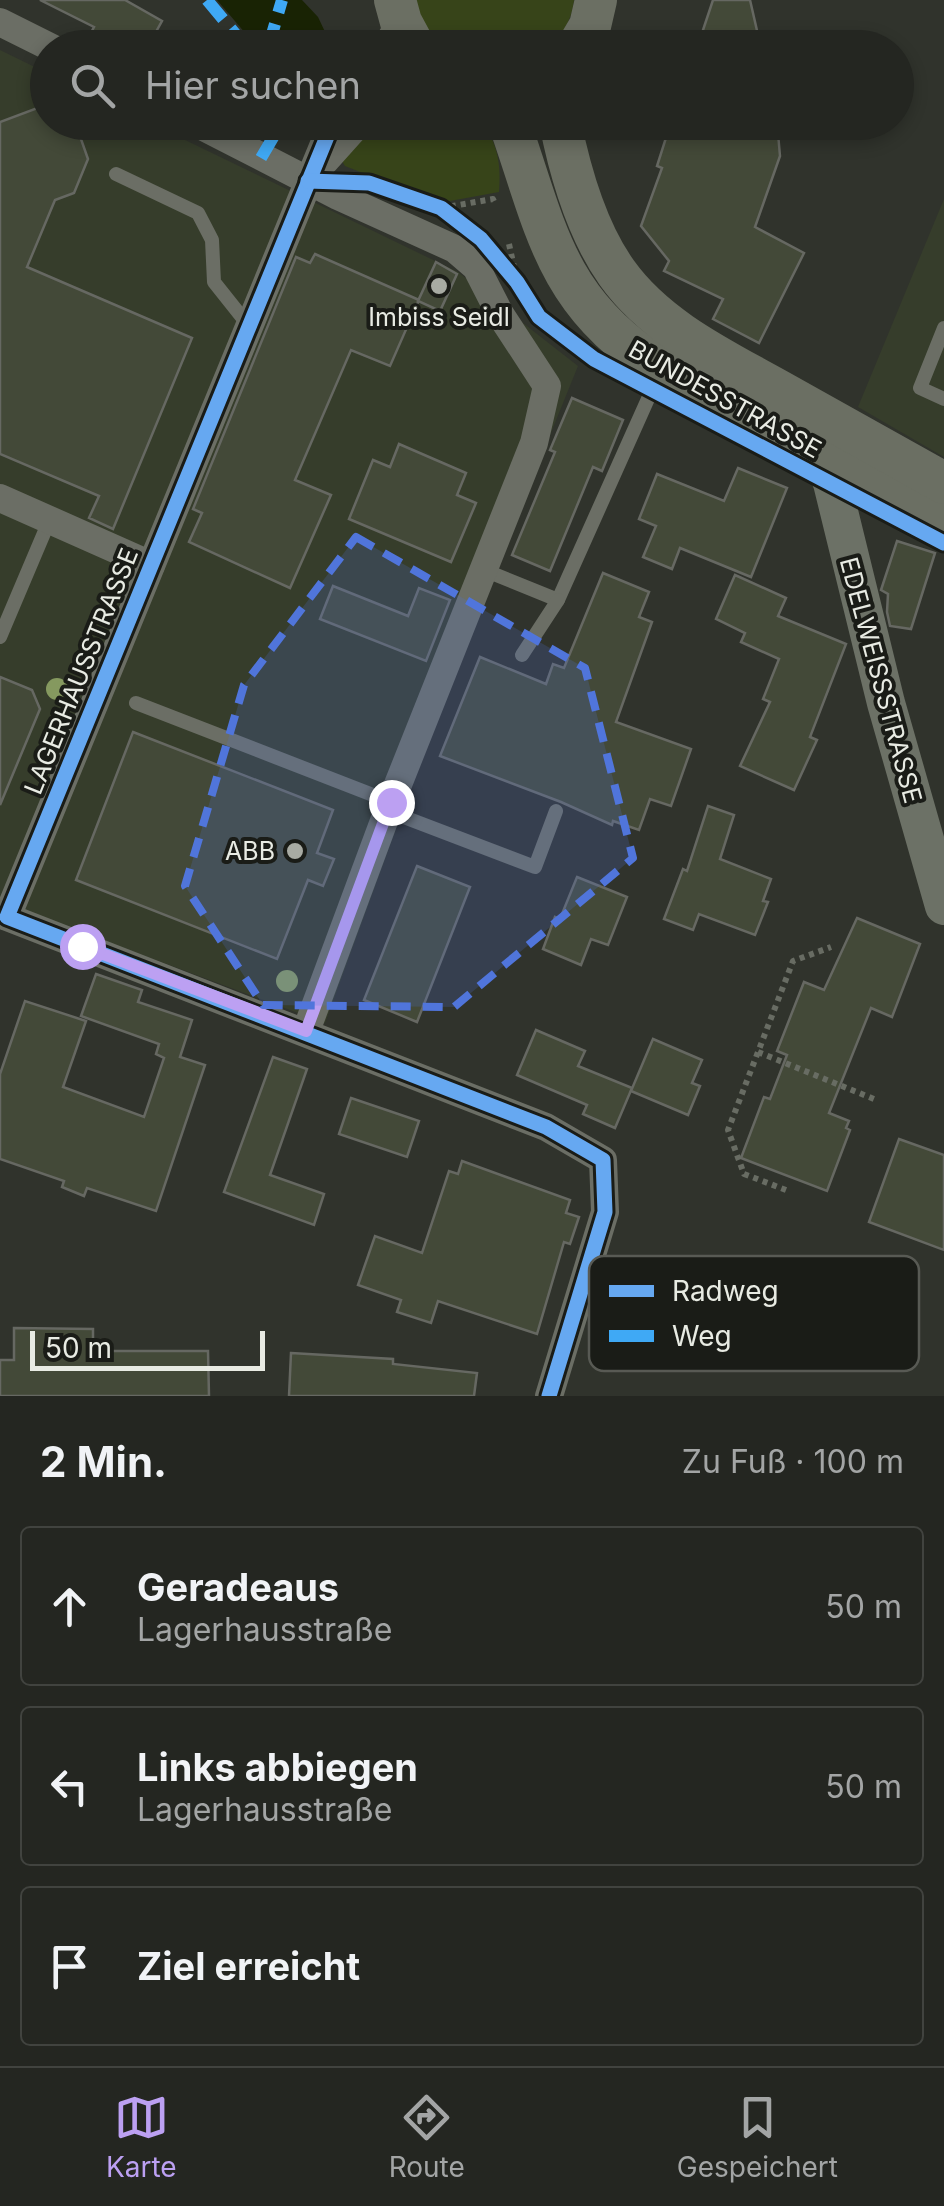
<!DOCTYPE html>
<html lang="de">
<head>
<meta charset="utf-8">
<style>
	:root { --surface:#242621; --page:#30322e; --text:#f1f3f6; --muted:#a3a5a5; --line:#41433f; --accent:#bca0f2 }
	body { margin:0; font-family:Inter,sans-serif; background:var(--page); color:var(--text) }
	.scale { position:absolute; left:30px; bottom:25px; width:235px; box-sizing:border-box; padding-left:10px; border:5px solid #e8ebe3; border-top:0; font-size:28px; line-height:35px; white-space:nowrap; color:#e8ebe3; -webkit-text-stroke:8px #1a1c17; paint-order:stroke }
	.stop { position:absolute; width:30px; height:30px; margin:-22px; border:8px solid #bca0f2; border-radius:50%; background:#fff }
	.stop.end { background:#bca0f2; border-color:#fff; box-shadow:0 2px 10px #0008 }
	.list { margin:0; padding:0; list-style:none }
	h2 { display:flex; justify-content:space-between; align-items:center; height:130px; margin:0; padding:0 40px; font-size:42px }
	h2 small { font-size:32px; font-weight:400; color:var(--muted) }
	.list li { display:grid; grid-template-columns:65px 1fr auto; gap:30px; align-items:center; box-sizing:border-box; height:160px; margin:0 20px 20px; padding:0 20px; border:2px solid var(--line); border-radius:10px }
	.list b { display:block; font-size:38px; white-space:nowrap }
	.list p { margin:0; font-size:32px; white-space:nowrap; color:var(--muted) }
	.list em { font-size:32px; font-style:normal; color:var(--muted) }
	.icon { flex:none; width:55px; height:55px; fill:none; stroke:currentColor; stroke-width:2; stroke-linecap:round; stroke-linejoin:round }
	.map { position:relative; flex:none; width:944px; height:1396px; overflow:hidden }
	.search { position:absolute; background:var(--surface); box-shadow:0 5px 15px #0003; left:30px; right:30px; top:30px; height:110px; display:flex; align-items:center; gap:25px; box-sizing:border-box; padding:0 35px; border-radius:55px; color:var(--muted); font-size:38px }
	.sheet { height:670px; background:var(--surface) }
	nav { display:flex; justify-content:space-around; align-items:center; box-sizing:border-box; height:140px; border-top:2px solid var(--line); background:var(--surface); font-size:28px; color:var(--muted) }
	nav a { display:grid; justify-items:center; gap:5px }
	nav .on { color:var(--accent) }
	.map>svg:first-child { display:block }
	.built { fill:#363d2b }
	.green { fill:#374419 }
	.water { fill:#192304 }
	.building { fill:#434938; stroke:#666862; stroke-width:2.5 }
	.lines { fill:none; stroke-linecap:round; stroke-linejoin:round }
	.path { stroke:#686c63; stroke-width:6; stroke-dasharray:5 5; stroke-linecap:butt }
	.lane { stroke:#6b6e65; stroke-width:14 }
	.street { stroke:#6b6e65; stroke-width:28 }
	.secondary { stroke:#6c7166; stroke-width:38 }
	.primary { stroke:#6b6f63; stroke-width:42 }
	.quiet { stroke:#3fa9f5; stroke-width:12; stroke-dasharray:25 12; stroke-linecap:butt }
	.cycleway-casing { stroke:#1a1c17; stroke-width:21 }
	.cycleway { stroke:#66a8f1; stroke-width:15 }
	.tree { fill:#85995f }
	.route { stroke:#bca0f2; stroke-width:12 }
	.marked { fill:#5075db; fill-opacity:0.2; stroke:#5075db; stroke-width:8; stroke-dasharray:20 12; stroke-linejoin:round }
	.poi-dot { fill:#a8aba3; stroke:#1a1c17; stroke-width:4 }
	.labels { text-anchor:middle; stroke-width:8; stroke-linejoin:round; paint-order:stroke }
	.poi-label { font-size:25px; fill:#e8ebe3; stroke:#1a1c17 }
	.street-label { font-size:25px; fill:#e8ebe3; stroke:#1a1c17 }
	.key { fill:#1a1c17; stroke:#585a54; stroke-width:2.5 }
	.key-label { font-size:28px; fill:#e8ebe3 }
</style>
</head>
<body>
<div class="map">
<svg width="944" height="1396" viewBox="0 0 944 1396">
	<rect width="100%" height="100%" fill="#30332c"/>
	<g class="built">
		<path d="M0,50l47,23 1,49 102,1 308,149 120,94 -131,324 -122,333 -325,-121z"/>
		<path d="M944,199v258l-86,-50z"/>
	</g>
	<g class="green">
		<path d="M416,0h158c-2,19 -11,35 -25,48l-108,-1 -21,-27z"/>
		<path d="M385,123h98c15,23 18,41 16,69l-60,11 -94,-37 -3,-5 5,-11z"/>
	</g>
	<path class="water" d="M217,0h85l16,17 9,19 -8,11h-62z"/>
	<g class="building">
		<path d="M40,0h85l37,21 -15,27h-45l-15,-8 7,-13z"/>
		<path d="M713,0h37l11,48h-64z"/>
		<path d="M48,104v18h27l13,37 -14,34 -19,7 -28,67 165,71 -79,191 -24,-11 10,-22 -99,-42v-332z"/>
		<path d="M671,122h106l3,34 -25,71 49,26 -45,90 -46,-24 10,-20 -59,-28 5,-10 -28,-35 21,-58 -5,-2z"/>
		<path d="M315,254l104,46 -29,66 -39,-16 -56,130 36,15 -41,93 -101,-46 13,-29 -9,-4 103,-252 14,6z"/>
		<path d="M436,262l21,12 -17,37 -22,-10z"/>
		<path d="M572,398l51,22 -21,51 -9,-4 -43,104 -38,-16 43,-103 -5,-2z"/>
		<path d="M399,444l67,29 -9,22 19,8 -25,59 -102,-43 24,-59 17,7z"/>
		<path d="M738,468l49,20 -36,89 -71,-29 -8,21 -29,-12 13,-31 -17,-7 18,-45 67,27z"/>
		<path d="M897,541l38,12 -24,76 -21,-3 -3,-14 1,-18 -7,-4z"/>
		<path d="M603,573l46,19 -10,25 13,5 -36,100 75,27 -20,57 -21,-7 -11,31 -26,-9 -1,4 -51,-23 -121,-46 40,-99 66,27 7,-20 11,4z"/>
		<path d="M735,575l51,23 -8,18 68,28 -36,93 7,3 -23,50 -54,-24 30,-64 -7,-3 16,-40 -38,-17 4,-9 -29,-14z"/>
		<path d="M333,586l75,30 11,-28 31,12 -24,61 -106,-42z"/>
		<path d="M0,677l32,13 8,19 -40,96z"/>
		<path d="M133,732l200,78 -16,43 17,6 -11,27 -15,-6 -31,79 -201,-79z"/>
		<path d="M708,806l26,9 -14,44 51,20 -8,22 5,1 -13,33 -56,-21 -6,16 -29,-11 19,-50 4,2z"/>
		<path d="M417,866l53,21 -53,135 -53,-22z"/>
		<path d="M577,877l50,20 -19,48 -17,-6 -10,26 -38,-16 12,-32 5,2z"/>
		<path d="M857,918l63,26 -28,73 -21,-9 -42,105 20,8 -3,7 4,2 -23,61 -86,-33 23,-61 6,2 17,-44 -10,-4 27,-69 20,8z"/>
		<path d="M96,974l46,16 -4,12 54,18 -12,37 25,8 -49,146 -69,-23 -3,8 -22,-9 2,-6 -64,-22v-85l25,-73 61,20 -23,66 81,30 20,-59 -8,-4 3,-10 -78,-28z"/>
		<path d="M536,1030l49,21 -7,15 54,22 -17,40 -32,-14 4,-9 -70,-30z"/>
		<path d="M653,1039l49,21 -10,23 8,3 -12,29 -57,-24z"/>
		<path d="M273,1057l34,12 -37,106 54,19 -10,31 -90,-33z"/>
		<path d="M351,1098l68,23 -12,36 -68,-23z"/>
		<path d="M899,1139l45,16v95l-75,-28z"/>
		<path d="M462,1161l108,39 -4,13 13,4 -9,27 -6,-2 -27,92 -99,-33 -7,22 -34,-11 4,-12 -43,-15 17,-49 47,17 27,-82 9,3z"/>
		<path d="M14,1328l79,1v22h115l1,45h-209v-36h14z"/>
		<path d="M291,1353l102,6v5l84,9 -3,23h-185z"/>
	</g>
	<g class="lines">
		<g class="path">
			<path d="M441,208l52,-9 2,5"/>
			<path d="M509,244l8,37"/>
			<path d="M758,1052l116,47"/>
			<path d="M786,1190l-42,-16 -16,-44 65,-169 38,-14"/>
		</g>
		<g class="lane">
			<path d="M116,174l82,39 14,27 2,42 35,44"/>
			<path d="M944,328l-24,60 24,11"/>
			<path d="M484,570l74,30 102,-228"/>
			<path d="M0,637l50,-118"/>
			<path d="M522,655l36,-55"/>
			<path d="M136,703l255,99"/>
			<path d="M388,811l147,56 21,-56"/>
		</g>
		<g class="street">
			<path d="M0,22l52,26"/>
			<path d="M385,48l16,-26"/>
			<path d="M194,122l144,74 117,53 21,18 24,47 47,72 -13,57 -143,359 -85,229"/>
			<path d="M333,122l-326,795 539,210 57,33 2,52 -56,184"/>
			<path d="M325,161l35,-39"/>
			<path d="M0,498l151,67"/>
		</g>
		<path class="secondary" d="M820,453l12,30 54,220 58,203"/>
		<g class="primary">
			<path d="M395,0l6,22 14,26"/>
			<path d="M577,48l13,-22 6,-26"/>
			<path d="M509,122c35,98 44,173 136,236l299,159"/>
			<path d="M560,122c10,50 27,109 57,151 40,56 107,87 166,120 54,30 107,60 161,90"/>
		</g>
		<g class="quiet">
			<path d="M207,0l40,48"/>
			<path d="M268,48l14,-48"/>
			<path d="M261,158l21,-36"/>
		</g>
		<g class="cycleway-casing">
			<g id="cycleway">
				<path d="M333,122l-326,795 539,210 57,33 2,52 -56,184"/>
				<path d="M308,181l61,2 72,25 40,31 36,43 22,35 55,42 350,184"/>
			</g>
		</g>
		<use href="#cycleway" class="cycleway"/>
	</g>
	<g class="tree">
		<circle cx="57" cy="689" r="11"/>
		<circle cx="287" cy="981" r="11"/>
	</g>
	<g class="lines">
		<path class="route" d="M82,946l224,85 85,-229"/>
	</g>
	<path class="marked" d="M356,537l229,131 48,190 -179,149 -191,-2 -78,-119 59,-201z"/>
	<g class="poi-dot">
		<circle cx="439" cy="286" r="10"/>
		<circle cx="295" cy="851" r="10"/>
	</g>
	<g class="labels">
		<g class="poi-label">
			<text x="439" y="326">Imbiss Seidl</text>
			<text x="275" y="860" text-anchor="end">ABB</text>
		</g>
		<g class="street-label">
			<text transform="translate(725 399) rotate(29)" y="9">BUNDESSTRASSE</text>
			<text transform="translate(81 671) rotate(-68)" y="9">LAGERHAUSSTRASSE</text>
			<text transform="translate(881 680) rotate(75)" y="9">EDELWEISSSTRASSE</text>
		</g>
	</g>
	<rect x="589" y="1256" width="330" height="115" rx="15" class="key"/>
	<rect x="609" y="1285" width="45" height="12" fill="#66a8f1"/>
	<rect x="609" y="1330" width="45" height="12" fill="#3fa9f5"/>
	<g class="key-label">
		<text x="672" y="1301">Radweg</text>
		<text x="672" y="1346">Weg</text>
	</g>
</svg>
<div class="scale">50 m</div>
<div class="stop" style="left:82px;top:946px"></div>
<div class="stop end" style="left:391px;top:802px"></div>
<div class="search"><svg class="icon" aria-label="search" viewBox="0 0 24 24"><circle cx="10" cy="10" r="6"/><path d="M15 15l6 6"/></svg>Hier suchen</div>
</div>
<section class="sheet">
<h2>2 Min.<small>Zu Fuß · 100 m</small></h2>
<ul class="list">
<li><svg class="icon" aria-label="ahead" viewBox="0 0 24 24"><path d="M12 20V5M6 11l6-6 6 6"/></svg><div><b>Geradeaus</b><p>Lagerhausstraße</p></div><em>50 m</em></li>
<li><svg class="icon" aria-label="left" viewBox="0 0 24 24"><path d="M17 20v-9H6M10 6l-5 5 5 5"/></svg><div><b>Links abbiegen</b><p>Lagerhausstraße</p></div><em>50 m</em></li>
<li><svg class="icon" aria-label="arrive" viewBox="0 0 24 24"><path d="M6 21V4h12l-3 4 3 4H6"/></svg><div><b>Ziel erreicht</b></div></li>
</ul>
</section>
<nav>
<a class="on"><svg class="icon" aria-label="map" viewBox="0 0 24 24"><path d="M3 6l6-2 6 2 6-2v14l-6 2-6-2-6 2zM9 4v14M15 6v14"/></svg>Karte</a>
<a><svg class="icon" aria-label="directions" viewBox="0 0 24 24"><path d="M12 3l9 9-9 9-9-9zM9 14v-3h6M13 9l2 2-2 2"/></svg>Route</a>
<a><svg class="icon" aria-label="saved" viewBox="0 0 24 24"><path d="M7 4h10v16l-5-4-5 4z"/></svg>Gespeichert</a>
</nav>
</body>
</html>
